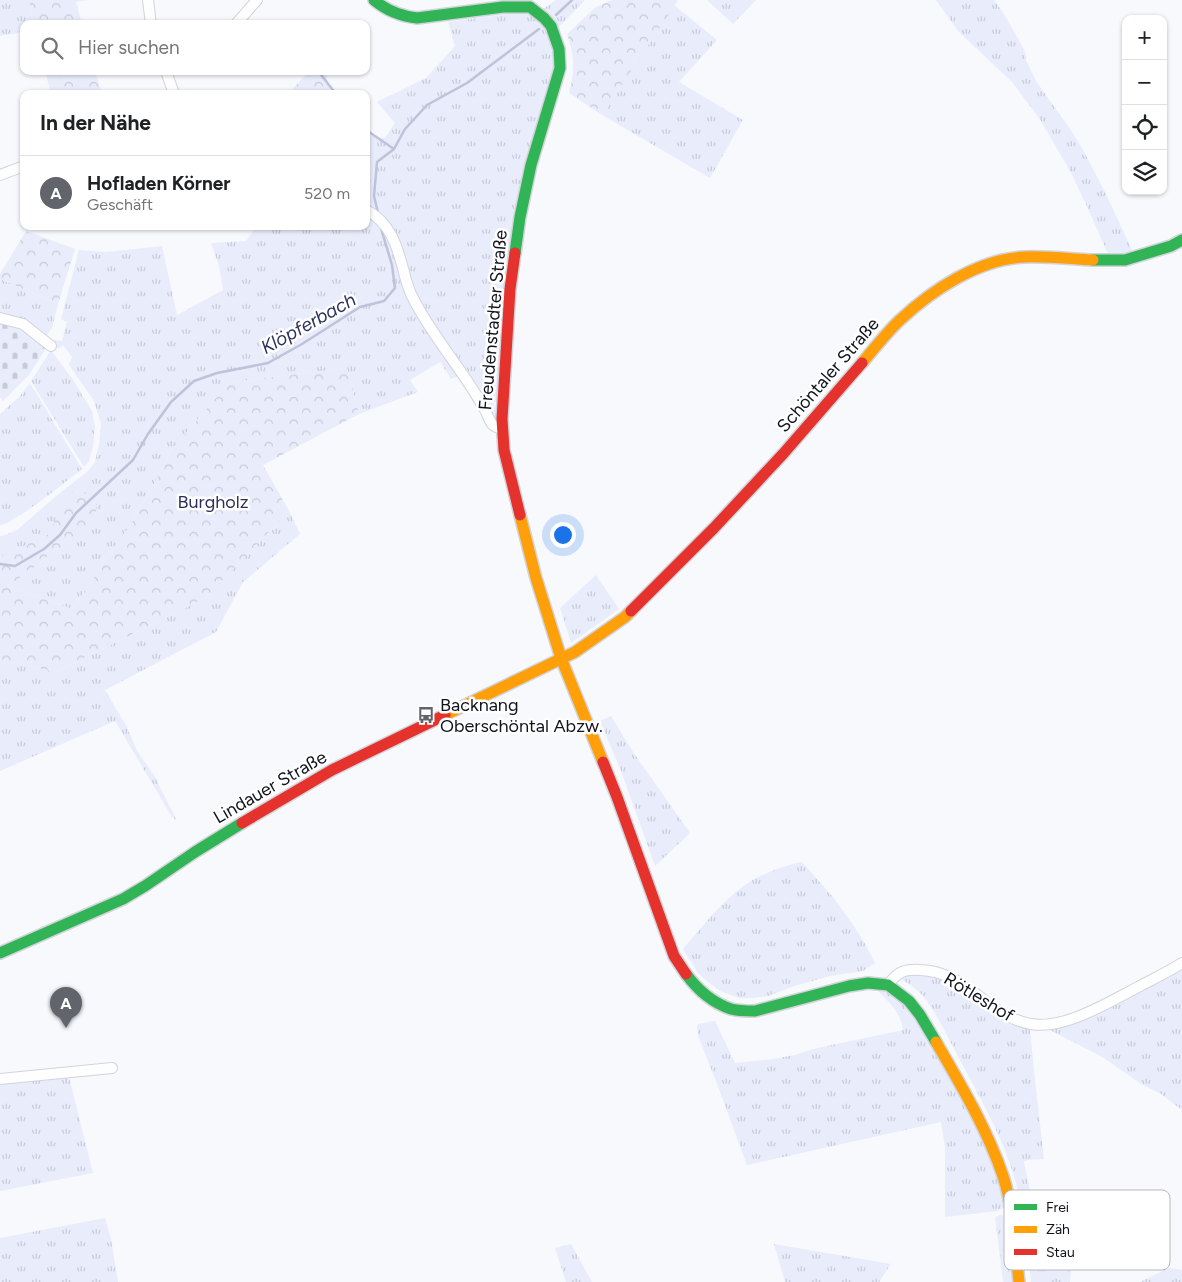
<!DOCTYPE html>
<html lang="de">
<head>
<meta charset="utf-8">
<style>
	:root { --surface:#fff; --page:#f6f6f6; --text:#202124; --muted:#757577; --line:#e0e0e0; --accent:#62646b }
	body { margin:0; font-family:Figtree,sans-serif; background:var(--page); color:var(--text) }
	.controls { position:absolute; right:15px; top:15px; display:grid; overflow:hidden; border-radius:10px; box-shadow:0 1px 4px #0004 }
	.controls button { width:45px; height:45px; display:grid; place-items:center; padding:0; border:0; border-bottom:1px solid var(--line); background:var(--surface); color:var(--text); font:25px sans-serif }
	.you { position:absolute; left:562px; top:534px; width:18px; height:18px; margin:-12px; border:4px solid #fff; border-radius:50%; background:#1a73e8; box-shadow:0 0 0 8px #1a73e833 }
	.badge { display:grid; place-items:center; width:32px; height:32px; border-radius:50%; background:var(--accent); color:#fff; font-size:16px; font-weight:700 }
	.pin { position:absolute; translate:-50% -41px; filter:drop-shadow(0 1px 2px #0008) }
	.pin::after { content:''; position:absolute; top:26px; width:18px; height:15px; background:inherit; clip-path:polygon(0 0,100% 0,50% 100%) }
	.list { margin:0; padding:0; list-style:none }
	h2 { display:flex; justify-content:space-between; align-items:center; height:65px; margin:0; padding:0 20px; font-size:21px }
	h2 small { font-size:16px; font-weight:400; color:var(--muted) }
	.list li { display:grid; grid-template-columns:32px 1fr auto; gap:15px; align-items:center; box-sizing:border-box; height:75px; padding:0 20px; border-top:1px solid var(--line) }
	.list b { display:block; font-size:19px; white-space:nowrap }
	.list p { margin:0; font-size:16px; white-space:nowrap; color:var(--muted) }
	.list em { font-size:16px; font-style:normal; color:var(--muted) }
	.icon { flex:none; width:28px; height:28px; fill:none; stroke:currentColor; stroke-width:2; stroke-linecap:round; stroke-linejoin:round }
	.map { position:relative; flex:none; width:1182px; height:1282px; overflow:hidden }
	.search { position:absolute; background:var(--surface); box-shadow:0 1px 4px #0004; left:20px; top:20px; width:350px; height:55px; display:flex; align-items:center; gap:12px; box-sizing:border-box; padding:0 18px; border-radius:10px; color:var(--muted); font-size:19px }
	.panel { position:absolute; background:var(--surface); box-shadow:0 1px 4px #0004; left:20px; top:90px; width:350px; height:140px; border-radius:10px }
	.map>svg:first-child { display:block }
	.grass { fill:url(#grass-tufts) }
	.forest { fill:url(#forest-crowns) }
	.cemetery { fill:url(#cemetery-stones) }
	.lines { fill:none; stroke-linecap:round; stroke-linejoin:round }
	.stream { stroke:#bfc2d8; stroke-width:2.5 }
	.street-casing { stroke:#d2d4db; stroke-width:12 }
	.fast-casing { stroke:#d2d4db; stroke-width:14 }
	.slow-casing { stroke:#d2d4db; stroke-width:14 }
	.jam-casing { stroke:#d2d4db; stroke-width:14 }
	.street { stroke:#fefeff; stroke-width:10 }
	.fast { stroke:#30b455; stroke-width:11 }
	.slow { stroke:#ff9f0a; stroke-width:11 }
	.jam { stroke:#e5322d; stroke-width:11 }
	.labels { text-anchor:middle; stroke-width:5; stroke-linejoin:round; paint-order:stroke }
	.street-label { font-size:18px; fill:#11131d; stroke:#fff }
	.park-label { font-size:18px; fill:#2c3059; stroke:#fff }
	.poi-label { font-size:18px; fill:#11131d; stroke:#fff; text-anchor:start }
	.water-label { font-size:19px; font-style:italic; fill:#2d325b; stroke:#fff }
	.key { fill:#fff; stroke:#b8b8bb; stroke-width:1 }
	.key-label { font-size:14px; fill:#11131d }
</style>
</head>
<body>
<div class="map">
<svg width="1182" height="1282" viewBox="0 0 1182 1282">
	<defs>
		<pattern id="grass-tufts" width="24" height="20" patternUnits="userSpaceOnUse" patternTransform="scale(1.25)"><rect width="24" height="20" fill="#e9ecfb"/><path d="M3 7l-1-3M5 7V3M7 7l1-3M15 17l-1-3M17 17v-4M19 17l1-3" fill="none" stroke="#c7cad7"/></pattern>
		<pattern id="forest-crowns" width="20" height="18" patternUnits="userSpaceOnUse" patternTransform="scale(1.25)"><rect width="20" height="18" fill="#e9ecfb"/><path d="M2 6a3 3 0 1 1 6 0M12 15a3 3 0 1 1 6 0" fill="none" stroke="#c7cad7"/></pattern>
		<pattern id="cemetery-stones" width="16" height="16" patternUnits="userSpaceOnUse" patternTransform="scale(1.25)"><rect width="16" height="16" fill="#e9ecfb"/><path d="M2 7V4a2 2 0 0 1 4 0v3zM10 15v-3a2 2 0 0 1 4 0v3z" fill="#c7cad7"/></pattern>
	</defs>
	<rect width="100%" height="100%" fill="#f8f9fd"/>
	<g class="grass">
		<path d="M0,0h29l4,24h-9v8l-24,4z"/>
		<path d="M556,0h29l-35,36 6,31 -28,97 -29,238h-5l2,17h-3l-28,-46 -14,6 -11,-17 -30,18 8,12 -59,22 -12,-46 -117,14 -58,67 -19,37 -24,41 -57,82 -64,-23 28,-20 20,-17 12,-3 -3,-49 -15,37 -50,23v-21l5,-1 12,-5 44,-38 27,-21 7,-9 4,-18 2,-20 -7,-23 -25,-36 3,-8 -9,-12 -5,4 -4,-8 1,-1 7,1 5,-19 -6,-3 18,-69 28,2 55,-6 15,69 46,-25 -4,-24 -8,-23 35,-2 11,-15h109v-91l19,3 10,-15 -18,-21 49,-24 29,-32 -7,-24 95,-13z"/>
		<path d="M707,0h49l-23,24z"/>
		<path d="M936,0h58l8,11 17,29 6,12 1,8 10,21 32,45 14,22 22,42 29,62 -24,4 -24,-54 -16,-33 -30,-51 -27,-36 -53,-50z"/>
		<path d="M674,5l43,35 -38,42 64,38 -33,58 -108,-63z"/>
		<path d="M0,279l58,25 -6,24 -5,7h-3l-44,-20z"/>
		<path d="M51,350l22,30 19,31 3,16 -2,20 -4,14 -5,6 -53,-86z"/>
		<path d="M30,383l52,86c-14,11 -68,55 -82,56v-111l19,-17z"/>
		<path d="M289,511l11,23 -57,48 -27,50 -111,58 22,37 10,24 17,24 23,46 -5,-4 -57,-96 -115,50v-112l56,13 149,-74z"/>
		<path d="M596,575l23,34 -48,34 -11,-35z"/>
		<path d="M611,716l20,33 59,84 -35,33 -34,-95 -21,-50z"/>
		<path d="M802,862l31,35 18,25 13,20 11,21 -12,8 -33,5 -36,10 -26,10 -16,2h-13l-19,-7 -12,-9 -10,-9 -15,-24c19,-22 39,-48 62,-64 10,-8 23,-12 35,-17 7,-2 14,-5 22,-6z"/>
		<path d="M1182,967v143l-21,-16 -20,-10 -37,-26 -58,-30h10z"/>
		<path d="M937,974l93,55 5,51 9,79 -17,1 -3,2 9,43c15,-2 31,-4 42,9l-5,68h-39c-4,-37 -7,-74 -18,-109 -12,-39 -33,-75 -52,-111 -11,-20 -24,-49 -38,-66 -7,-8 -16,-13 -24,-19l1,-1z"/>
		<path d="M879,987l34,23 79,148 13,49 -8,4 -52,6v-70l-4,-25 -194,43 -31,-84 -18,-45 -1,-10 1,-2 17,-3 20,42 38,-4 22,-4 18,-6 90,-19c-2,-17 -14,-28 -26,-40z"/>
		<path d="M68,1073l25,100 -93,18v-109z"/>
		<path d="M1000,1215l6,1 10,66h-13l-8,-65z"/>
		<path d="M105,1218l6,21 7,43h-118v-44z"/>
		<path d="M571,1244l21,38h-26l-11,-34z"/>
		<path d="M774,1244l117,20 -12,18h-94z"/>
		<path d="M1169,1268l13,2v12h-42z"/>
	</g>
	<g class="forest">
		<path d="M29,0h60l-13,2 6,22h-49z"/>
		<path d="M612,0h66l-76,115 -33,-22c6,-23 6,-35 -2,-59l29,-27z"/>
		<path d="M45,71h50l7,23h-51z"/>
		<path d="M309,71h16l6,23h-43z"/>
		<path d="M26,231l49,18 -17,55 -58,-25v-5z"/>
		<path d="M347,368l12,46 -96,51 26,46 -84,87 -149,74 -56,-13v-102l49,-23 16,-37 13,-10 19,18 -3,19 -26,22 -12,3 -20,17 -28,20 64,23 57,-82 24,-41 19,-37 58,-67z"/>
	</g>
	<path class="cemetery" d="M0,321l16,4 31,22 -18,28 -26,26 -3,-4z"/>
	<g class="lines">
		<g class="stream">
			<path d="M556,15l16,-15"/>
			<path d="M318,71l18,23"/>
			<path d="M366,130l28,19"/>
			<path d="M378,213l-4,-17 3,-34 17,-13 11,-20 22,-24 40,-22 72,-54"/>
			<path d="M0,564l15,2 29,-17 16,-14 16,-22 57,-53 15,-26 23,-32 23,-21 23,-8 51,-10 34,-19 58,-37 24,-6 11,-13 -3,-23 -12,-40"/>
		</g>
		<g class="street-casing">
			<g id="street">
				<path d="M148,0l3,24"/>
				<path d="M236,24l21,-24"/>
				<path d="M166,71l8,23"/>
				<path d="M0,175l24,-9"/>
				<path d="M366,210c28,14 33,44 40,70 2,6 4,13 7,18 20,40 51,73 72,112 5,9 5,18 17,18"/>
				<path d="M0,318l23,6 28,22"/>
				<path d="M888,985c9,-13 16,-16 32,-15 47,1 68,47 111,54 33,6 78,-22 107,-37 15,-8 30,-15 44,-24"/>
				<path d="M0,1079l112,-11"/>
			</g>
		</g>
		<g class="fast-casing">
			<g id="fast">
				<path d="M374,0c13,11 26,16 43,18l86,-11h27l14,11 7,8 8,23 1,19 -29,97 -11,52 -5,36"/>
				<path d="M1093,260h32l46,-14 11,-6"/>
				<path d="M0,953l123,-54 22,-13 50,-34 47,-29"/>
				<path d="M686,974c11,15 27,29 45,35 7,2 16,2 24,2l94,-25 19,-3 20,2 21,16 11,14 16,27"/>
			</g>
		</g>
		<g class="slow-casing">
			<g id="slow">
				<path d="M862,363c12,-14 24,-30 38,-43 32,-30 79,-61 124,-63 23,-1 47,2 69,3"/>
				<path d="M520,515l16,63 25,80 42,104"/>
				<path d="M445,715l130,-63 50,-35 6,-6"/>
				<path d="M936,1042c25,43 51,87 67,134 11,34 12,71 16,106"/>
			</g>
		</g>
		<g class="jam-casing">
			<g id="jam">
				<path d="M515,253l-5,36 -8,130 2,31 16,65"/>
				<path d="M631,611l83,-83 69,-74 79,-91"/>
				<path d="M603,762l14,35 57,159 12,18"/>
				<path d="M242,823l90,-53 113,-55"/>
			</g>
		</g>
		<use href="#street" class="street"/>
		<use href="#fast" class="fast"/>
		<use href="#slow" class="slow"/>
		<use href="#jam" class="jam"/>
	</g>
	<defs>
		<g id="bus-bare" transform="scale(1.35)"><path d="M-5-6H5V4H4V6H2V4H-2V6H-4V4H-5ZM-3.5-4V0h7V-4ZM-3.5 1.2v1.5H-2V1.2ZM2 1.2v1.5H3.5V1.2Z" fill="#62646b" stroke="#fff" stroke-width="2.5" paint-order="stroke"/></g>
	</defs>
	<g fill-rule="evenodd">
		<use href="#bus-bare" x="426" y="715"/>
	</g>
	<g class="labels">
		<g class="street-label">
			<text transform="translate(493 320) rotate(-85)" y="6">Freudenstadter Straße</text>
			<text transform="translate(828 375) rotate(-49)" y="6">Schöntaler Straße</text>
			<text transform="translate(270 787) rotate(-30)" y="6">Lindauer Straße</text>
			<text transform="translate(979 997) rotate(31)" y="6">Rötleshof</text>
		</g>
		<g class="park-label">
			<text x="213" y="508">Burgholz</text>
		</g>
		<g class="poi-label">
			<text x="440" y="711">Backnang<tspan x="440" dy="21">Oberschöntal Abzw.</tspan></text>
		</g>
		<g class="water-label">
			<text transform="translate(308 323) rotate(-29)" y="7">Klöpferbach</text>
		</g>
	</g>
	<rect x="1004" y="1190" width="166" height="80" rx="8" class="key"/>
	<rect x="1014" y="1204" width="23" height="6" fill="#30b455"/>
	<rect x="1014" y="1226" width="23" height="7" fill="#ff9f0a"/>
	<rect x="1014" y="1249" width="23" height="6" fill="#e5322d"/>
	<g class="key-label">
		<text x="1046" y="1212">Frei</text>
		<text x="1046" y="1234">Zäh</text>
		<text x="1046" y="1257">Stau</text>
	</g>
</svg>
<div class="controls">
<button>+</button>
<button>−</button>
<button><svg class="icon" aria-label="locate" viewBox="0 0 24 24"><circle cx="12" cy="12" r="6"/><path d="M12 2v4M12 18v4M2 12h4M18 12h4"/></svg></button>
<button><svg class="icon" aria-label="layers" viewBox="0 0 24 24"><path d="M12 4l9 5-9 5-9-5zM3 14l9 5 9-5"/></svg></button>
</div>
<div class="you"></div>
<div class="pin badge" style="left:66px;top:1028px">A</div>
<div class="search"><svg class="icon" aria-label="search" viewBox="0 0 24 24"><circle cx="10" cy="10" r="6"/><path d="M15 15l6 6"/></svg>Hier suchen</div>
<section class="panel">
<h2>In der Nähe<small></small></h2>
<ul class="list">
<li><span class="badge">A</span><div><b>Hofladen Körner</b><p>Geschäft</p></div><em>520 m</em></li>
</ul>
</section>
</div>
</body>
</html>
